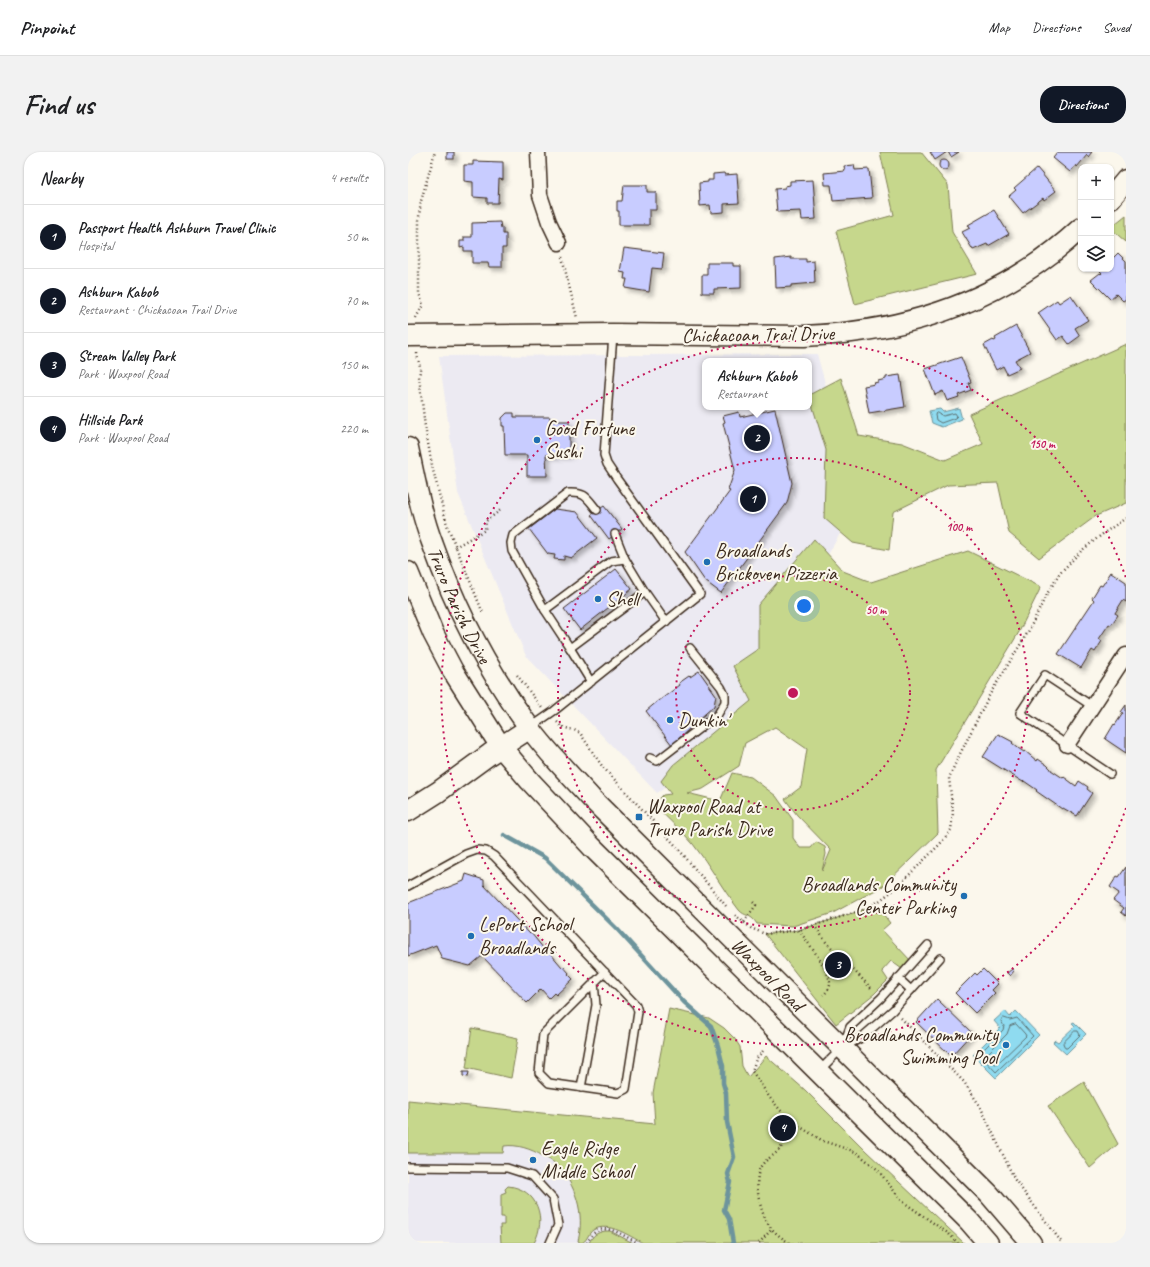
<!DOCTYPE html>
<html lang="en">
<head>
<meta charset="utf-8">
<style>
	:root { --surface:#fff; --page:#f2f2f2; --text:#202124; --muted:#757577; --line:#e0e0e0; --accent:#111827 }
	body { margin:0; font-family:Caveat,sans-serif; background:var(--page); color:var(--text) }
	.controls { position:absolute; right:12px; top:12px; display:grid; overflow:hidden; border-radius:8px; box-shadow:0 1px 3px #0004 }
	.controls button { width:36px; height:36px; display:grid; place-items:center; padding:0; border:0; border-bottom:1px solid var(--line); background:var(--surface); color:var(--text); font:20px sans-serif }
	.you { position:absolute; left:396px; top:454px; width:14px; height:14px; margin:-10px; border:3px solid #fff; border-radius:50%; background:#1a73e8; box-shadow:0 0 0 6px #1a73e833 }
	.badge { display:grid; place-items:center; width:26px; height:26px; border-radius:50%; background:var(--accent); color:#fff; font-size:13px; font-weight:700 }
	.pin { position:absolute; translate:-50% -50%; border:2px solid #fff; box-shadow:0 1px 4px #0006 }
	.popup { position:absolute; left:294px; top:206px; width:110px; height:52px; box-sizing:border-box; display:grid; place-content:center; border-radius:8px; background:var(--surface); filter:drop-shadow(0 1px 3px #0005); font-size:13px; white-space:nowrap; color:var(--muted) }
	.popup b { font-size:15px; color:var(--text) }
	.popup::after { content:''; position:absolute; left:50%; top:100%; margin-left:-8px; border:8px solid transparent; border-top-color:var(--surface) }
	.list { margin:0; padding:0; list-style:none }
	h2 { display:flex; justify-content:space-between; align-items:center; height:52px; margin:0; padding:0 16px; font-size:17px }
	h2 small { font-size:13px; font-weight:400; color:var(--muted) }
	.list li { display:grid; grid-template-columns:26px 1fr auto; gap:12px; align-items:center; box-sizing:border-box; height:64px; padding:0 16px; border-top:1px solid var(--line) }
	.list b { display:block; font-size:15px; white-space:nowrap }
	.list p { margin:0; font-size:13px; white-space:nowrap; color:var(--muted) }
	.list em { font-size:13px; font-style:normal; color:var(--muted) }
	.icon { flex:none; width:22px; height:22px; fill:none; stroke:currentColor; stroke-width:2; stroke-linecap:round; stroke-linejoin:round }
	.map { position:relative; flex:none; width:718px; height:1091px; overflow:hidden; border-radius:16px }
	header { display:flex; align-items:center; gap:24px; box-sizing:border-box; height:56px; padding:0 20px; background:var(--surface); border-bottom:1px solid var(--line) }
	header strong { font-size:19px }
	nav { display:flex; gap:22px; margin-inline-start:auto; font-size:14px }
	.intro { display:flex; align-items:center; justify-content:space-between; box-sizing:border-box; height:96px; padding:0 24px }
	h1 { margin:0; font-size:28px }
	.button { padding:10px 18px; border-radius:16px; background:var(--accent); color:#fff; font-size:14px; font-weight:700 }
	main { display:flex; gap:24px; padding:0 24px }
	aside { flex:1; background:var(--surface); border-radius:16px; box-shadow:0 1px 3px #0004 }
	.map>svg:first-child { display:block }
	.built { fill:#eceaf2; fill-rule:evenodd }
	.green { fill:#c6d78c; stroke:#808055; fill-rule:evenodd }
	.water { fill:#8fdbf0; stroke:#6d949c }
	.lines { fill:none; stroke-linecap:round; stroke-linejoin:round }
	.shore { stroke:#5d7172; stroke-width:1 }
	.stream { stroke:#6d949c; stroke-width:4.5 }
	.building { fill:#c8ccff; stroke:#3b2a1e; filter:url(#shadow) }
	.lane-casing { stroke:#3b2a1e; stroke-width:10 }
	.street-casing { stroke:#3b2a1e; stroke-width:17 }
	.secondary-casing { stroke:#3b2a1e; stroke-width:23 }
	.path { stroke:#3b2a1e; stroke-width:2.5; stroke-dasharray:1 3; stroke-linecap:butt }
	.lane { stroke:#fbf7ec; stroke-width:7 }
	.street { stroke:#fbf7ec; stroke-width:14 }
	.secondary { stroke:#fbf7ec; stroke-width:20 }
	.ring { fill:none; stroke:#c2185b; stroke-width:2; stroke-dasharray:2 4 }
	.poi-dot { fill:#1f6fb2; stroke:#fbf7ec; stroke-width:1.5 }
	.labels { text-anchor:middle; stroke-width:4; stroke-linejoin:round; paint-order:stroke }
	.street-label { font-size:20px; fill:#3b2a1e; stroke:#fbf7ec }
	.poi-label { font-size:20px; fill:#3b2a1e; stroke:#fbf7ec; text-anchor:start }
	.centre { fill:#c2185b; stroke:#fbf7ec; stroke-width:2 }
	.ring-label { font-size:12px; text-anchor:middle; font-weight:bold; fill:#c2185b; stroke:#fbf7ec; stroke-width:4; stroke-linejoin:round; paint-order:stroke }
</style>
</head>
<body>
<header>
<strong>Pinpoint</strong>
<nav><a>Map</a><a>Directions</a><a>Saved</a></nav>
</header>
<div class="intro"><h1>Find us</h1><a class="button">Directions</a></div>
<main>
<aside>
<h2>Nearby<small>4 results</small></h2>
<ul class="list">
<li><span class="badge">1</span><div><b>Passport Health Ashburn Travel Clinic</b><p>Hospital</p></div><em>50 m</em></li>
<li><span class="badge">2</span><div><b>Ashburn Kabob</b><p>Restaurant · Chickacoan Trail Drive</p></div><em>70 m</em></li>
<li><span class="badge">3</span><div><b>Stream Valley Park</b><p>Park · Waxpool Road</p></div><em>150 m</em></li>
<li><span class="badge">4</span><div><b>Hillside Park</b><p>Park · Waxpool Road</p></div><em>220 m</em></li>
</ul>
</aside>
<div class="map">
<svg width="718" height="1091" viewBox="0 0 718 1091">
	<defs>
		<filter id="shadow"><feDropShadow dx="3.5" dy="3.5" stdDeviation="2" flood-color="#0004"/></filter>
	</defs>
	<rect width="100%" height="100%" fill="#fbf7ec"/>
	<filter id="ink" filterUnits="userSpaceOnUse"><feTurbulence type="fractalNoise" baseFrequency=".025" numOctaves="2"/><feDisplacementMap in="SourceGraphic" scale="8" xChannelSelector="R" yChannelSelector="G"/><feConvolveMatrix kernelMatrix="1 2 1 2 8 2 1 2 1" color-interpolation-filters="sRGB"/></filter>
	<g filter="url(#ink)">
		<g class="built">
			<path d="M409,202l41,148 -29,51 -56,70 -21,108 -95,62 -131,-137 -68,-163 -19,-137zM297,209h104v46h-104z"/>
			<path d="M0,948l248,24 7,119h-255z"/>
		</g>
		<g class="green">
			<path d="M472,0h41l27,33 4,47 25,42 -122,30 -19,-73 58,-16z"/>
			<path d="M718,63v27l-15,-13v-2z"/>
			<path d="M718,192v159l-30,13 -57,42 -30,-25 -11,-50 -50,2 -55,27 -4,38 -36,-7 -29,-25 2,-68 -17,-55 32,-17 18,58 43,7 43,17 38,-16 -14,-30z"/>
			<path d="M406,387l29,32 28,11 97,-31 73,36 -22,45 -83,138 2,63 -55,53 -50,27 -40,13 -36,-2c-7,-11 -12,-7 -18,-14 -17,-21 -29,-45 -46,-66 -11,-14 -27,-25 -38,-40l8,-9 8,-1 -10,-13 12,-16 78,-64 -18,-35 25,-17v-44zM367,575l32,22 -6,38 -16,12 12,16 34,35 -9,21 4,-17 -1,-7 -9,-5 -5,6h-11l-7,-10v-18l-17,-24 -25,-19 -19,-4 -12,28 -33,-8 16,-4 36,-23 6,-23z"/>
			<path d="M458,757l17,5 7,9 -8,7 29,31 -9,8 -11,-8 -9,10 6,9 -14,14 -38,30 -71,-90 34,-4z"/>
			<path d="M261,857l40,9 15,10 11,11 5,8 2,19 6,11 18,-21 39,34 61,61 98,92h-321c-14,-7 -34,-22 -50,-13 -5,3 -6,12 -12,13l-3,-2c7,-27 -2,-57 -22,-77 -4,-3 -9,-6 -13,-8 -12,-7 -26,-12 -39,-10l-1,7h-95v-53l247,24 -2,-31z"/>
			<path d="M64,876l46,10 -7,40 -45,-10z"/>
			<path d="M676,930l34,62 -28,24 -42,-62z"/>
			<path d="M100,1034c30,3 39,33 26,57h-33l-1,-18h4v-8h-3v-23l5,-2 -1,-3z"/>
			<path d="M197,1079h5l23,12h-44c4,-8 7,-10 16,-12z"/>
		</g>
		<g class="water">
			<path d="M551,256l3,11 -20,8 -10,-4 -3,-12 11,-2 3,3z"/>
			<path d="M597,859l5,6 6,-6 23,24 -43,43 -23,-23 27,-27 -6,-7z"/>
			<path d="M666,870l12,12 -20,20 -13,-12 2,-2 3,2 17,-16 -3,-3z"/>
		</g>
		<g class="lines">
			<g class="shore">
				<path d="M530,261l5,3 12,-3 2,3 -2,2 -14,5 -5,-3 -1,-5z"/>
				<path d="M596,866l6,2 7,-2 16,18 -37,36 -17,-18 24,-24 1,-4 -3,-5z"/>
				<path d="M608,872l9,10 1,2 -29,28h-2l-8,-8v-2l20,-20 3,-8z"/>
				<path d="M667,879h3l2,4 -13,13h-2l-2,-5z"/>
			</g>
			<path class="stream" d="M96,683l41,23 72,71 67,73 27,24 7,20 5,20v17l3,10 1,29 7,35 -6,17 2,8 -6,28 5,9 4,24"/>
		</g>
		<g class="building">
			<rect x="39" y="0" width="7" height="7"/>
			<path d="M522,0h17l-12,8z"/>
			<path d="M540,0h11l-8,5z"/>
			<path d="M650,0h34l-4,5 -1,-2 -10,12 -1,-2 -6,7 -17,-14z"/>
			<circle cx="536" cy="13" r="5"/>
			<path d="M65,9l30,1v18l-4,-1 -1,24h-11v-5l-14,-1v-15l-9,-1v-16h9z"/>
			<path d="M446,13l1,5 14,-1 3,29 -39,3 -2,-16h-6l-1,-12 21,-2 -1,-5z"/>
			<path d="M629,16l19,23 -12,9 -1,-2 -20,15 -14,-17 7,-6 -2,-2z"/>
			<path d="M316,21l1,2 12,-1 2,29 -15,1v8l-13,1 -1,-8 -10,1 -1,-23 9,-1v-2h5v-6z"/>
			<path d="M405,28l3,39 -14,1 -1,-9 -24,1 -2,-23 10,-1v-2l5,-1v-4z"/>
			<path d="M216,33h23v7h9v18h-7v15h-30v-14h-2v-10h5z"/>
			<path d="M586,58l15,24 -21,12 -1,-2 -14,6 -11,-18 8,-4 -2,-3z"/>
			<path d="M92,70l1,6h2v6h3v14h-4v19h-13l-1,-4h-16v-12h-8v-4l-4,1v-7h4v-4h8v-14z"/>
			<path d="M216,96l40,5 -2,16 -10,-1 -3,24 -24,-4 2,-9h-3l1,-6 -5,-1z"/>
			<path d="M710,101l8,8v38l-3,2 -7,-7 -6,5 -19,-19 9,-7 1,1 1,-1 -2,-2 3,-2h8v-9z"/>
			<path d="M383,105v2h15v3l8,-1 1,22 -24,2v2l-15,1 -1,-29z"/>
			<path d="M299,111h26v3h8v22l-27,1v4h-12v-18h5z"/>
			<path d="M663,143l17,25 -13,8 5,8 -11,8 -6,-8 -6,4 -19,-27 19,-13 2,3z"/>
			<path d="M608,174l14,26 -15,8 5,8 -13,6 -4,-8 -7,4 -12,-25 9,-5 1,1 2,-1 -1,-2z"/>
			<path d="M553,205l10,25 -3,1 3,7 -13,5 1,2 -12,4 -4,-10 -8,4 -10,-26z"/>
			<path d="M492,223l5,32 -36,6 -5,-27 11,-2 -1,-1 4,-1v-1l8,-2v-2z"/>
			<path d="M367,257l17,74 -5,20 -66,90 -16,-12 -20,-29 45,-61 -2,-1 7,-20 -12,-47 2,-1 -2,-6 16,-4 1,5z"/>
			<path d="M99,261h7v4h36v4h19v34h-23l1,21h-20v-21h-22l-1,-29h-2v-8z"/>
			<path d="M196,354l18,23 -13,10 -18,-24z"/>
			<path d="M147,357l22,3 20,26 -26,20 -7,-2v4l-10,-1 1,-4 -7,-1 -19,-25z"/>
			<path d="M208,417l16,20 -52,41 -16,-21z"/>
			<path d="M703,420l15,10v20l-3,-2 -8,13 3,2 -7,10 -2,-1 -10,15 3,2 -7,11 -3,-2 -11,18 -23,-14 36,-54 -2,-2 8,-13 2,1z"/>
			<path d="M291,519l17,24 -2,11 -17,15 -1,-1 -6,6 1,1 -19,18 -26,-34 13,-11h1l20,-15 -1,-2 10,-7 1,1z"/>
			<path d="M718,553v48l-21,-14 9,-15 1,1 8,-12 -2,-1z"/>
			<path d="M590,582l15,8 -1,1 6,5 6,4 1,-1 12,10 1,-2 9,6 4,4v1l12,8 1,-1 12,9 3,-5 9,6 -1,2 5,4 -15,23 -14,-8 -1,1 -26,-18 1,-1 -13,-9 -1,1 -40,-25z"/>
			<path d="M718,715v49l-5,-4 3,-4 -11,-8 6,-7 -9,-6 7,-11 2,1z"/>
			<path d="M58,722l18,6v5l46,49 1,-1 13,16 1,-2 17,20 1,-1 6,7 -1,1 5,5 -17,16 -2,-2 -5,5 -8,-9 -14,14 -45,-47 -12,10 -28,-7 -6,-14 -28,11v-53l56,-22z"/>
			<path d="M575,817l15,15 -6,6 3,3 -20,20 -20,-20 20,-20 2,2z"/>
			<path d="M604,817l2,2 -4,5 -3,-3z"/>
			<path d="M529,847l35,34 -21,23 -35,-34z"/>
			<path d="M55,920h6l-1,5 -5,-1z"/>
		</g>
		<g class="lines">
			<g class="lane-casing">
				<g id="lane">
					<path d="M237,440l21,30"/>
					<path d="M137,458l66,-49 14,-2"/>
					<path d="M162,496l-25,-38 -33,-59 -1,-8 2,-8 55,-42c18,-1 19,5 29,17"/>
					<path d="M183,530l-21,-34 75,-56 -20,-33 -10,-25"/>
					<path d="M684,554l-47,-31 -25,38 90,61"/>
					<path d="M123,575l23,-16 146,-117 -83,-115 -10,-15 -3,-9 9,-120"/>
					<path d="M242,606l7,3 61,-47 7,-12v-7l-4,-8 -31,-39"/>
					<path d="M0,734l58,-32 11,-4 9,1 8,5 142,149 2,7 -12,77 -8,4 -69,-10 -10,-10 4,-39 62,-62"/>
					<path d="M490,826l13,12"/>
					<path d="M435,894l7,-19 31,-29 47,-53"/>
					<path d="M412,918l22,-22 19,-10 32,-28 47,-52"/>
					<path d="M173,936l15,-83 -2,-23"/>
					<path d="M0,1015l99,1 25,8 21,23 5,26 -8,18"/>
				</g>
			</g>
			<g class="street-casing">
				<g id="street">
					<path d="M130,0l2,43 9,27 10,21"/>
					<path d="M659,593l59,-90"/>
				</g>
			</g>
			<g class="secondary-casing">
				<g id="secondary">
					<path d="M703,46l15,-18"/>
					<path d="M0,184l205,-2 191,2c104,-4 200,-36 277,-108"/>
					<path id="s1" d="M0,296c7,32 13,66 25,97 23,65 55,126 96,182 18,25 41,48 62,71l398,396 42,49"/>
					<path d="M0,420l25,61 20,38 48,76 29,34 62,66 377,374 19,22"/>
					<path d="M0,659l30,-19 52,-38 40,-26"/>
				</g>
			</g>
			<g class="path">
				<path d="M154,105l15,61"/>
				<path d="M8,166l7,-13 -4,-12v-76l2,-16 14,-49"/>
				<path d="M9,201c1,10 5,12 2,23l6,51 8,43 14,55 36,88"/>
				<path d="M47,395l30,-17 1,-9 16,-12"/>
				<path d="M109,523l25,33"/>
				<path d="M149,570l5,5 12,3 6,3 22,33 74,80 50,60"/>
				<path d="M327,763l16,13 14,6 34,-4 67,-21 13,-8 16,-12 45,-45 11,-14 2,-17 -4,-35 7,-16 34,-68 38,-62 19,-38 13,-21 21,-22 23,-18 22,-15"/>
				<path d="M336,770l12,-17 -5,-5"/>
				<path d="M406,773l12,17 47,48"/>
				<path d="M391,778c8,12 32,41 31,55 -1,4 -4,8 -7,10"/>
				<path d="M493,866l63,64 16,24 35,74 47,63"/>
				<path d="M355,899l-7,8 -4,12 18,27 18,21c-1,10 -2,22 -8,30 -6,7 -16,11 -20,19 -7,15 1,50 12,61 5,6 12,10 17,14"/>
				<path d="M381,968l34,21 33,11 21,17 25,32 47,33 9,9"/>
				<path d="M179,1091c12,-26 33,-9 51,0"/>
				<path d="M351,1091l13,-14"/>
			</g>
			<use href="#lane" class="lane"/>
			<use href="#street" class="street"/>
			<use href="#secondary" class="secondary"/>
		</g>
	</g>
	<g class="ring">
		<circle cx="385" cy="541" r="117"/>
		<circle cx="385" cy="541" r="235"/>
		<path d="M718 656A352 352 0 1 1 718 426"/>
	</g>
	<g class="poi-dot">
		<circle cx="129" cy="288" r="4"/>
		<circle cx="299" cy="410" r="4"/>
		<circle cx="190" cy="447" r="4"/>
		<circle cx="262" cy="568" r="4"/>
		<rect x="227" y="661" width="8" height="8" rx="2"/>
		<circle cx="556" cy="744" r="4"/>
		<circle cx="63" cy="784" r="4"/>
		<circle cx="598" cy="893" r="4"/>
		<circle cx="125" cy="1008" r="4"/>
	</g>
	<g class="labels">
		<g class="street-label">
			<text transform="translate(350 182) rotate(-1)" y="7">Chickacoan Trail Drive</text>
			<text dy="7" stroke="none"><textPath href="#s1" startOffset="166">Truro Parish Drive</textPath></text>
			<text transform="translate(360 822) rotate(45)" y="7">Waxpool Road</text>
		</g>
		<g class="poi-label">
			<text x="137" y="283">Good Fortune<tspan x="137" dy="23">Sushi</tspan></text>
			<text x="307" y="405">Broadlands<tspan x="307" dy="23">Brickoven Pizzeria</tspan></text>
			<text x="198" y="454">Shell</text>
			<text x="270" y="575">Dunkin'</text>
			<text x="239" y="661">Waxpool Road at<tspan x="239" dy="23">Truro Parish Drive</tspan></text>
			<text x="548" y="739" text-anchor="end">Broadlands Community<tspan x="548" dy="23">Center Parking</tspan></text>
			<text x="71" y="779">LePort School<tspan x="71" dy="23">Broadlands</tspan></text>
			<text x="590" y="889" text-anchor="end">Broadlands Community<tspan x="590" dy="23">Swimming Pool</tspan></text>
			<text x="133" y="1003">Eagle Ridge<tspan x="133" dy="23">Middle School</tspan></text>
		</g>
	</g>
	<circle cx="385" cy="541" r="6" class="centre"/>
	<g class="ring-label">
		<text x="634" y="296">150 m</text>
		<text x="551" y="379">100 m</text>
		<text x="468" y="462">50 m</text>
	</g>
</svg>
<div class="controls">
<button>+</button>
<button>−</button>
<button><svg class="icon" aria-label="layers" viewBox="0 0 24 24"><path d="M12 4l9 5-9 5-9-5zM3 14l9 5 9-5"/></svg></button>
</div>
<div class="you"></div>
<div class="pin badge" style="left:345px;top:347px">1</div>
<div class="pin badge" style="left:349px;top:286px">2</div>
<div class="popup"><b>Ashburn Kabob</b>Restaurant</div>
<div class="pin badge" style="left:430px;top:813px">3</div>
<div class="pin badge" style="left:375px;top:976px">4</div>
</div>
</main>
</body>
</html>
